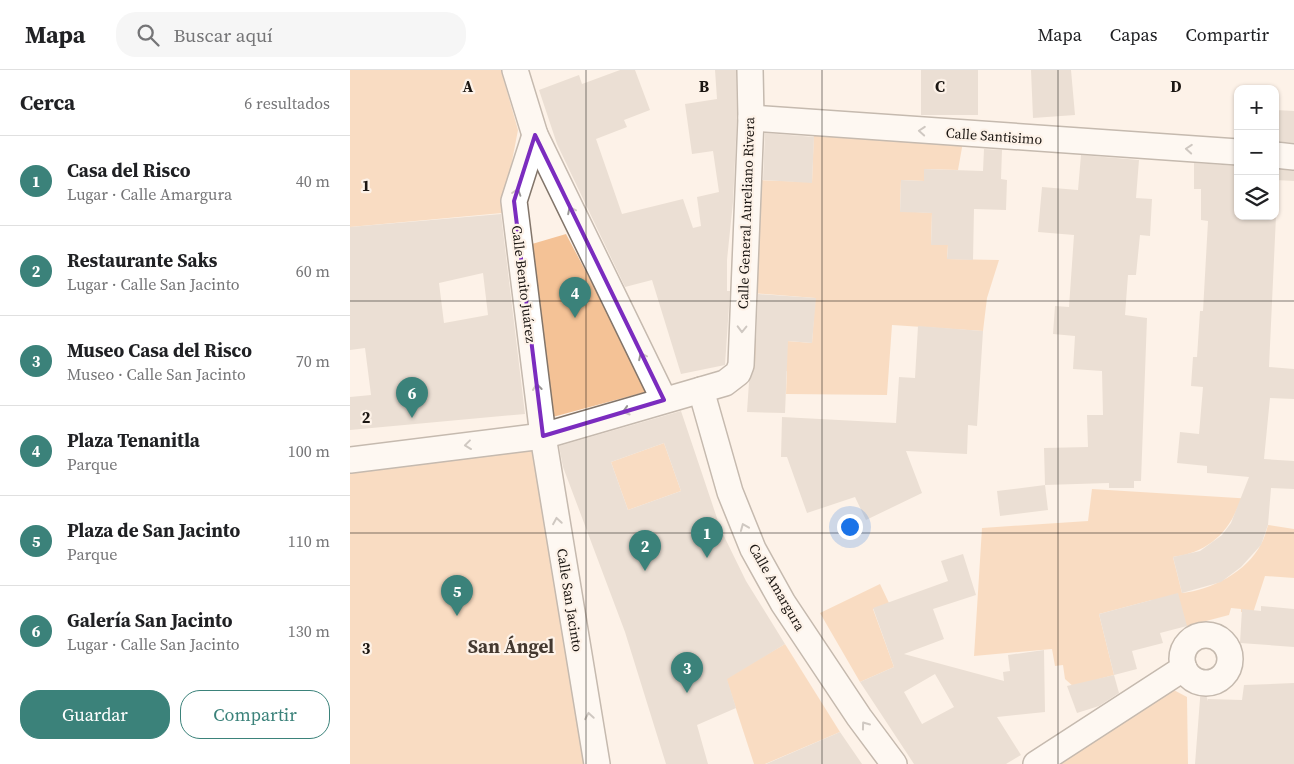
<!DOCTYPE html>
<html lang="es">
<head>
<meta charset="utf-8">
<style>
	:root { --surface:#fff; --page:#f6f6f6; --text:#202124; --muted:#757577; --line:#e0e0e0; --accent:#3b827a }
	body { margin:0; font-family:"Source Serif 4",serif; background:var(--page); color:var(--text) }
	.controls { position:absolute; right:15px; top:15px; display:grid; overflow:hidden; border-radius:10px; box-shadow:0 1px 4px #0004 }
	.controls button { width:45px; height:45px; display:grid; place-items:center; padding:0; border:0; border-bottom:1px solid var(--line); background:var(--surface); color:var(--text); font:25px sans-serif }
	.you { position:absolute; left:499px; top:456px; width:18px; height:18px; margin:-12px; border:4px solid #fff; border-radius:50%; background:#1a73e8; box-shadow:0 0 0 8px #1a73e833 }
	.badge { display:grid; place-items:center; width:32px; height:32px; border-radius:50%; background:var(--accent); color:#fff; font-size:16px; font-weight:700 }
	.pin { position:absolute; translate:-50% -41px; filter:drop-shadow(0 1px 2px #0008) }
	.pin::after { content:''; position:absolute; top:26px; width:18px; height:15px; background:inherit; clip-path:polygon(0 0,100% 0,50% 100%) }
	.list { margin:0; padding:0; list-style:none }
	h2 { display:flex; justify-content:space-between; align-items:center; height:65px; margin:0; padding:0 20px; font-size:21px }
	h2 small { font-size:16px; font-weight:400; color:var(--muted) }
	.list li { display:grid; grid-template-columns:32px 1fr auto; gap:15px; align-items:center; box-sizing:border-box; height:90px; padding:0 20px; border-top:1px solid var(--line) }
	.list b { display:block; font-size:19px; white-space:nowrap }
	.list p { margin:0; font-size:16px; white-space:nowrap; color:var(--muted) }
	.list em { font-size:16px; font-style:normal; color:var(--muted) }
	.actions { display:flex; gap:10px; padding:15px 20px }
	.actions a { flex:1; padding:11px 0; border:1px solid var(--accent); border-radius:20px; text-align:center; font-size:18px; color:var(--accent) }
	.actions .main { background:var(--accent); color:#fff }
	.icon { flex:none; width:28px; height:28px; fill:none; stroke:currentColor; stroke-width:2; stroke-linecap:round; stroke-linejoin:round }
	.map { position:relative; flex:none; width:944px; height:694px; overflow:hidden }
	header { display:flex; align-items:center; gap:30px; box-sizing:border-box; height:70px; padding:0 25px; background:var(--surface); border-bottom:1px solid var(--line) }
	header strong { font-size:24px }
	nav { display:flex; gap:28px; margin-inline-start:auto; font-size:18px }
	.search { width:350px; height:45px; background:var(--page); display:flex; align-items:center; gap:12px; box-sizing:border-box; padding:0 18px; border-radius:20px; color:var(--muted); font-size:19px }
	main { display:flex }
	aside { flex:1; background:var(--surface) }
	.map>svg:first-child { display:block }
	.green { fill:#f4c296 }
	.building { fill:#d6c8bc; fill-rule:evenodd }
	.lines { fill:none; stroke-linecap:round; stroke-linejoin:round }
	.minor-casing { stroke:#82756a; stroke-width:28 }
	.minor { stroke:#fff; stroke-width:25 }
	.oneway { stroke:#989694 }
	.marked { fill:none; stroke:#7b2cbf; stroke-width:4; stroke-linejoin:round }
	.grid { fill:none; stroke:#1b1612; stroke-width:1; stroke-opacity:0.55 }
	.labels { text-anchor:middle; stroke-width:4.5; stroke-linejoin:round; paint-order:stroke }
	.street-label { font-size:14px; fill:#1b1612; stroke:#fdf2e8 }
	.district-label { font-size:19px; font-weight:bold; fill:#443930; stroke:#fdf2e8 }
	.grid-label { font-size:16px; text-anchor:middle; font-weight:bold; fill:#1b1612; stroke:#fdf2e8; stroke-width:4.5; stroke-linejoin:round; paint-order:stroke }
</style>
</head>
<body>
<header>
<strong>Mapa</strong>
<div class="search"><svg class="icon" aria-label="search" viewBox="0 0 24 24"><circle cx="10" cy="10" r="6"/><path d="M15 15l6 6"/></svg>Buscar aquí</div>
<nav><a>Mapa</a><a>Capas</a><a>Compartir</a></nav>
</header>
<main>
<aside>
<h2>Cerca<small>6 resultados</small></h2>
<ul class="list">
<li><span class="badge">1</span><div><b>Casa del Risco</b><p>Lugar · Calle Amargura</p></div><em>40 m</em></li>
<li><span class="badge">2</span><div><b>Restaurante Saks</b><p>Lugar · Calle San Jacinto</p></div><em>60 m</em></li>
<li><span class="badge">3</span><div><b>Museo Casa del Risco</b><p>Museo · Calle San Jacinto</p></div><em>70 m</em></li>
<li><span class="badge">4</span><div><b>Plaza Tenanitla</b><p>Parque</p></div><em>100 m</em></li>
<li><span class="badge">5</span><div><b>Plaza de San Jacinto</b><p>Parque</p></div><em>110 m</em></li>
<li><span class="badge">6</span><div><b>Galería San Jacinto</b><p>Lugar · Calle San Jacinto</p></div><em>130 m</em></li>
</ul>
<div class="actions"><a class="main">Guardar</a><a>Compartir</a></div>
</aside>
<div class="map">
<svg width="944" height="694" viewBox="0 0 944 694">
	<rect width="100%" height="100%" fill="#fdf2e8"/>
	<g class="green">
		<path d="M0,0h151l17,60 -16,83 -152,14z"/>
		<path d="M464,60l149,12 -5,28 -34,-1v12l-23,-1 -1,31 32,2 -1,31 17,1 -1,14 52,1 -12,38 -4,33 -91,-6 -5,70 -101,-1 1,-23 -38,-1 1,-32 62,5 3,-45 -63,-5 4,-113 56,2z"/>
		<path d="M216,164l83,157 -100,27 -17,-174z"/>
		<path d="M185,373l53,321h-238v-295z"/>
		<path d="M314,373l17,48 -53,19 -17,-48z"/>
		<path d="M742,419l178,11 -33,9c-12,28 -33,44 -64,48l9,36c29,-3 65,-21 79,-49 3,-5 5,-12 7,-19l26,4v49l-29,-2 -12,37 -12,-1v-3l-10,-1 -2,7 -42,11 -35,-26 -53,14 15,61 -15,4 -7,24 -27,-24 -2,-14 -8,1 -3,-17 -78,7 8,-128 106,-7z"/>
		<path d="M530,514l9,19 -16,6 21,58 -34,15 -40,-69z"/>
		<path d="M435,574l55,88 -75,32h-11l-28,-86z"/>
		<path d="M818,617l19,10 1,67h-133z"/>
	</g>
	<g class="building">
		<path d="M270,0h15l15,40 -26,10 3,7 -31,12 26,75 61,-15 10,29 8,-2 -4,-29 22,-5 -6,-41 -21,3 -7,-50 32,-5 -2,-29h21l1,48 -4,84 -6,58v31h3l-5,74 -44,9 -29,-94 -27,7 -68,-143 -18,-54 40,-15 3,9z"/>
		<rect x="571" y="0" width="57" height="45"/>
		<path d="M681,0h40l4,45 -42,3z"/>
		<path d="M925,40l19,1v32l-19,-2z"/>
		<path d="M415,63l49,4 -2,46 -49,-3z"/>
		<path d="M634,79l18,1 -1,29 6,1 -1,30 -32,-1 -1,51 -26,-1 1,-14h-17l1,-32 -32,-1 1,-32 23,1v-12l59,2z"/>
		<path d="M731,85l58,5 -3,38 16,1 -2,37 -10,-1 -4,40h-8l-3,40 22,3 -6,163h-7v7h-25v-5l-64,2 -1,-37 44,-1 -1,-32h16l-1,-44 -29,-2 2,-33 -22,-2 2,-28 14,1 5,-72 -36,-3 4,-45 36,3z"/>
		<path d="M844,93l44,3v50h38l-7,151 25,2v30l-24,-1 -6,61 30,2v28l-23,-1 -3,37 -7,20 -20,22 -20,15 -39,11 -9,-36 27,-6 22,-16 9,-12 18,-46 -42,-4v-7l-30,-3 3,-31 19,2 4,-47 -12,-1 2,-29h4l3,-46h3l5,-90 -7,-1v-31h-7z"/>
		<path d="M925,99l19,2v10l-19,-1z"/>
		<path d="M151,144l24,200 -175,16v-33l21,-2 -6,-47 -15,2v-123zM133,203l5,42 -44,8 -5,-40z"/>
		<path d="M408,224l58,4 -4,45 -24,-2 -3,72 -38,-1 2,-30 6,-16z"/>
		<path d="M568,256l65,5 -6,95 -9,-1 -1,29 -61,-3 16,42 -56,27 -11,-23 -48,16 -20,-56h-6l1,-40 114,6 3,-46 16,1z"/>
		<path d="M331,341l40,119 25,51 39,63 -58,35 9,29 -39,17 11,39h-42l-41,-132 -62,-165 -4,-21zM314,373l17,48 -53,19 -17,-48z"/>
		<path d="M695,415l3,25 -48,6 -3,-25z"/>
		<path d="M613,484l13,41 -43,14 11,30 -40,15 100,27 -1,-9 7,-1 -2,-16 36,-5 1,62 -48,5 24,38 -15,9h-92l-54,-82 34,-15 -21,-59 75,-27 -7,-20zM585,604l19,33 -32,17 -18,-32z"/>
		<path d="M828,523l9,33 -27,7 3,10 -31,8 5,18 -23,6 -15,-61z"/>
		<path d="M911,536l33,3v38l-54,-4 2,-34 19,2z"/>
		<path d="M764,605l5,18 -20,13 -22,7 -10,-27z"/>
		<path d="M944,613v81h-99l6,-78h2l5,15v-2l34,1 2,-15z"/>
		<path d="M490,662l22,32h-96z"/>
	</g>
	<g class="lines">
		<g class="minor-casing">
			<g id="minor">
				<path d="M165,0l20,65 129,265"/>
				<path d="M401,48l487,34"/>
				<path d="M185,65l-21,66 29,235 54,328"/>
				<path d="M925,85l19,2"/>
				<path d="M351,320l29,102 23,57 30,54 76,114 35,47"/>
				<path d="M0,390l193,-24 182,-53 13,-10 3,-8 10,-247 -1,-48"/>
				<circle cx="856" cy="589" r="24"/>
				<path d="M686,694l148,-96"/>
			</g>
		</g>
		<use href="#minor" class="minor"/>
	</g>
	<defs><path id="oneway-chevron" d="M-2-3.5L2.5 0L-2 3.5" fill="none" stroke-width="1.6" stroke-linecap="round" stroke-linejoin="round" transform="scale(1.25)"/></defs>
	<g class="oneway">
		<use href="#oneway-chevron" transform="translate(572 61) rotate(-176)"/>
		<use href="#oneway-chevron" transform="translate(839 79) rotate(-176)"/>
		<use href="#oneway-chevron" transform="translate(167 122) rotate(-72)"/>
		<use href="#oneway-chevron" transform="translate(221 140) rotate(-116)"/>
		<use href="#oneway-chevron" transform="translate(392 259) rotate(91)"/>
		<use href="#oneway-chevron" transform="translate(292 286) rotate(-116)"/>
		<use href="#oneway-chevron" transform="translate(187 317) rotate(-97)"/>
		<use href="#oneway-chevron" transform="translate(276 341) rotate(163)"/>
		<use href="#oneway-chevron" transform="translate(118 375) rotate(173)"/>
		<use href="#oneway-chevron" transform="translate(207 451) rotate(-99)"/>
		<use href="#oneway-chevron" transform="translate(394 457) rotate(-112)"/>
		<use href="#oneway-chevron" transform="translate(239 646) rotate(-99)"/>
		<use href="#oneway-chevron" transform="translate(515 655) rotate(-126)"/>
	</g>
	<path d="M0 0H944V694H0ZM185,65l129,265 -121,36 -29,-235z" fill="#fdf2e8" fill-opacity=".55" fill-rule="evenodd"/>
	<path class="marked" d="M185,65l129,265 -121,36 -29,-235z"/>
	<path class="grid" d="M236,0v694M472,0v694M708,0v694M0,231h944M0,463h944"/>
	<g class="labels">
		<g class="street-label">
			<text transform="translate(644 66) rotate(4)" y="5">Calle Santisimo</text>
			<text transform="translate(396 143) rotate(-88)" y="5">Calle General Aureliano Rivera</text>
			<text transform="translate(174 214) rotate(83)" y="5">Calle Benito Juárez</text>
			<text transform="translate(427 517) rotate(60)" y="5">Calle Amargura</text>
			<text transform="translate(220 530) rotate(81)" y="5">Calle San Jacinto</text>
		</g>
		<g class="district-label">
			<text x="161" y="583">San Ángel</text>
		</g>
	</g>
	<g class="grid-label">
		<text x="118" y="22">A</text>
		<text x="354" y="22">B</text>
		<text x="590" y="22">C</text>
		<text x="826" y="22">D</text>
		<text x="16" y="121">1</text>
		<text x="16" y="353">2</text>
		<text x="16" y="584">3</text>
	</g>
</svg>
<div class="controls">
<button>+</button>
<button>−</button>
<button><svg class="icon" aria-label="layers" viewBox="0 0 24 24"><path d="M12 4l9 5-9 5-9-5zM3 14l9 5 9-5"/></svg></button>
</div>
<div class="you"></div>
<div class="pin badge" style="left:357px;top:488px">1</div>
<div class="pin badge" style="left:295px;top:501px">2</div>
<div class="pin badge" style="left:337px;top:623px">3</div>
<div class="pin badge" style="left:225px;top:248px">4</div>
<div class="pin badge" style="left:107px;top:546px">5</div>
<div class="pin badge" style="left:62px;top:348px">6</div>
</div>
</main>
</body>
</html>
